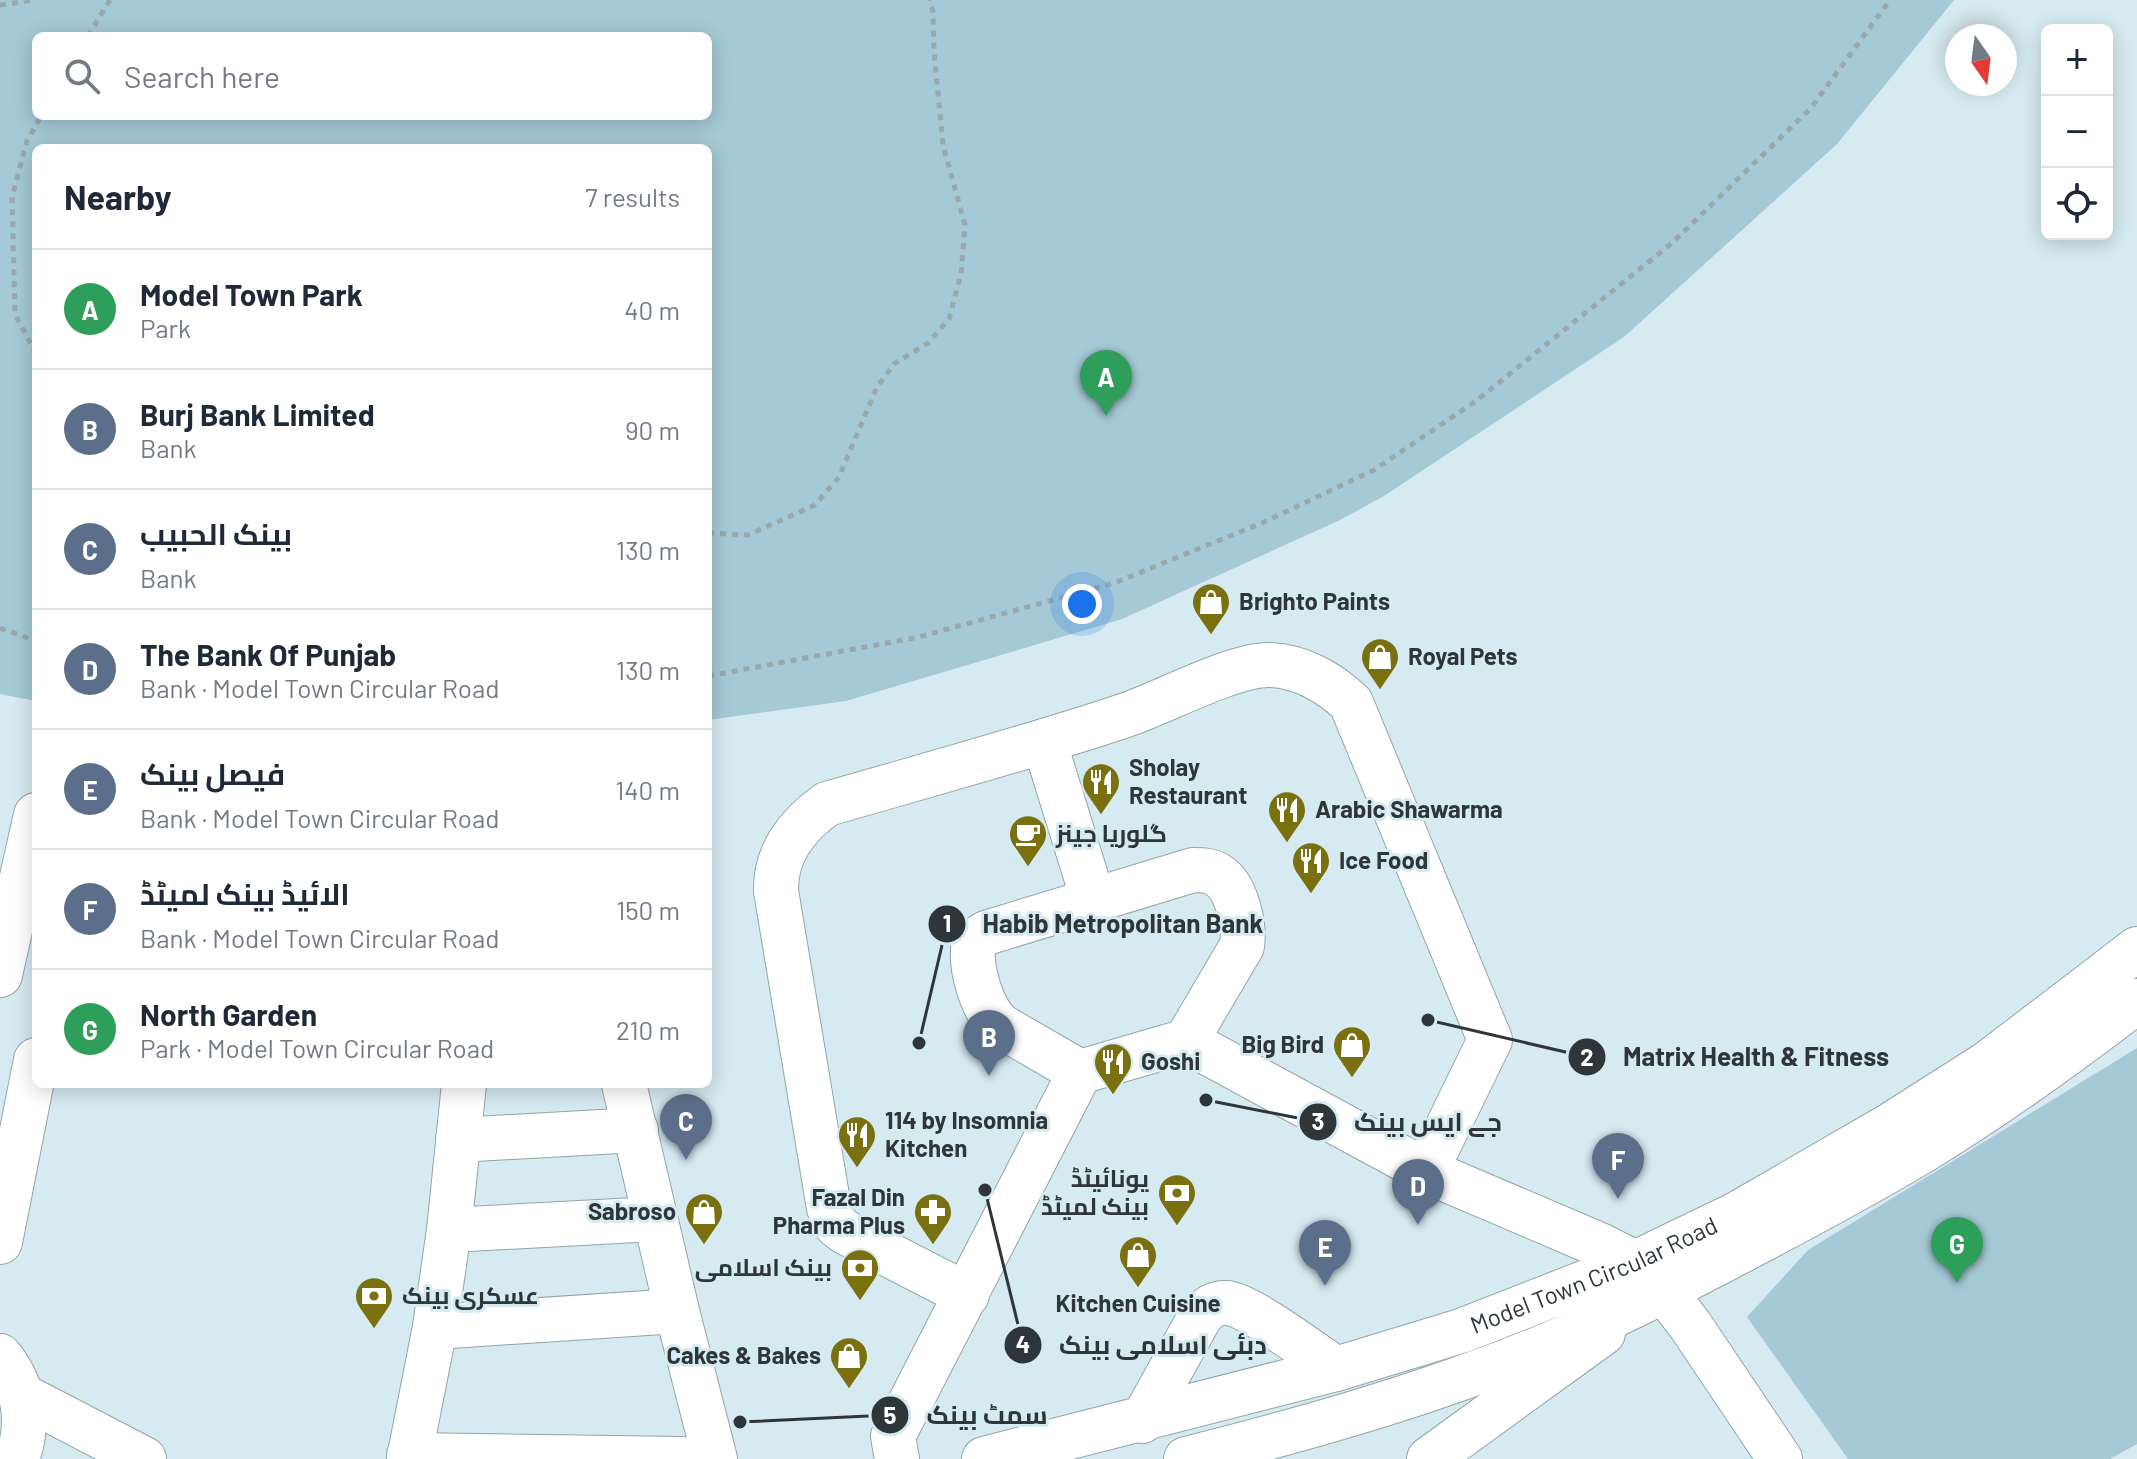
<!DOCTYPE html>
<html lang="en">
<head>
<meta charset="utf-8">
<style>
	:root { --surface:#fff; --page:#f2f2f3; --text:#1f2937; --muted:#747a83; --line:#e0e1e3; --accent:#0b8043 }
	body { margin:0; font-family:Barlow,Cairo,sans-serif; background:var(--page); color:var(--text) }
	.controls { position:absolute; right:24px; top:24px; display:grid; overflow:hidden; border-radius:12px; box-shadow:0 4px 20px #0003 }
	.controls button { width:72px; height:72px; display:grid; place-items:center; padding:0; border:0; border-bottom:2px solid var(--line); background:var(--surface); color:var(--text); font:40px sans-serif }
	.compass { position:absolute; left:1945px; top:24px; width:72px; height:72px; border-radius:50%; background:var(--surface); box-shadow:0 4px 20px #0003; rotate:166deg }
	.you { position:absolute; left:1082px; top:604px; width:28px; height:28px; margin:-20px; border:6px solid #fff; border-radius:50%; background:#1a73e8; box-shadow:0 0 0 12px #1a73e833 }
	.badge { display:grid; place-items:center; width:52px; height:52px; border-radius:50%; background:var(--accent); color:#fff; font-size:26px; font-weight:700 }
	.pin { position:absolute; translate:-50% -66px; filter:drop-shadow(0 2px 4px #0008) }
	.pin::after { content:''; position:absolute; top:42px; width:28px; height:24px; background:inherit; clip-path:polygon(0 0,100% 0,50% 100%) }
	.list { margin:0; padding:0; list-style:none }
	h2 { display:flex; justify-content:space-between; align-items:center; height:104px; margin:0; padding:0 32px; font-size:34px }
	h2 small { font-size:26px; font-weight:400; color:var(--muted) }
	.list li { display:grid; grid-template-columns:52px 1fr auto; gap:24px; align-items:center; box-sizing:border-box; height:120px; padding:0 32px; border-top:2px solid var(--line) }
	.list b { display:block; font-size:30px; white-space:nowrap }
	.list p { margin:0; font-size:26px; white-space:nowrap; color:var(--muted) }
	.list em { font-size:26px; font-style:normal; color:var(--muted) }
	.icon { flex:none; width:44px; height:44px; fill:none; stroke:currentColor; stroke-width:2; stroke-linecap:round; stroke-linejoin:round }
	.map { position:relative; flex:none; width:2137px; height:1459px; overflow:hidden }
	.search { position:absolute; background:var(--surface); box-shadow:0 4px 20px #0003; left:32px; top:32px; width:680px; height:88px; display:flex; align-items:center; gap:20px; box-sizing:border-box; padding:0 28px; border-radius:12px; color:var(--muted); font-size:30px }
	.panel { position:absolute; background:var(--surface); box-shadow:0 4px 20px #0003; left:32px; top:144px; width:680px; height:944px; border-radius:12px }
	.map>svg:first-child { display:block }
	.green { fill:#a5c9d6; fill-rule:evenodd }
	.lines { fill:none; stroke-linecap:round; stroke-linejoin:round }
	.minor-casing { stroke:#92a5ab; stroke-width:46 }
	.major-casing { stroke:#92a5ab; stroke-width:46 }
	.path { stroke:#98a8ad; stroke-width:5; stroke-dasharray:6 6; stroke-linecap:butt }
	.minor { stroke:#fff; stroke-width:44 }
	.major { stroke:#fff; stroke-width:44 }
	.labels { text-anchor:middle; stroke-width:6; stroke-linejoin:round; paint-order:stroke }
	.poi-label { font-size:24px; font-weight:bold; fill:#2e3639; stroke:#d6eaf1; text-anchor:start }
	.street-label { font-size:24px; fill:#2e3639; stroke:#d6eaf1 }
	.leader { fill:none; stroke:#2e3639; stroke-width:3 }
	.callout-dot { fill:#2e3639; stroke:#d6eaf1; stroke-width:3 }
	.mark-label { font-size:24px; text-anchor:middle; font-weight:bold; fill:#fff }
	.callout-label { font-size:26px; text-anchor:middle; font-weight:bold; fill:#2e3639; stroke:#d6eaf1; stroke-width:6; stroke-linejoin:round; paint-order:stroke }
</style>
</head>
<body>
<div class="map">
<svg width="2137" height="1459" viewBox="0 0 2137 1459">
	<rect width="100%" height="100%" fill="#d6eaf1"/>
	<g class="green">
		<path d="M0,0h1954l-117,144 -213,193 -240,159 -44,24 -218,99 -276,82 -138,19v-572h-672v553l-36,-7zM36,36h672v80h-672z"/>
		<path d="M2137,1048v396l-27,15h-262l-101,-142 61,-67z"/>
	</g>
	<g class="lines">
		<g class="minor-casing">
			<g id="minor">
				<path d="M1044,741l49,158"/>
				<path d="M0,975l36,-160"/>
				<path d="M1080,1072l-81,-47c-18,-18 -30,-59 -25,-84l12,-8 207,-63c9,0 17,0 25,5 19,12 27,50 24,71l-56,95"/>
				<path d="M624,1084l53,227 38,148"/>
				<path d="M458,1140l178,-10"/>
				<path d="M449,1230l206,-11"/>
				<path d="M0,1242l36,-182"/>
				<path d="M967,1295l-122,-63 -10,-8 -6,-16 -53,-317c-1,-37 21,-66 51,-87 100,-29 201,-56 299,-89 38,-13 108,-51 144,-50 31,1 60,18 81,38l139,337 -64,131"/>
				<path d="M435,1327l242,-16"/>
				<path d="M1142,1421l58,-104c7,-9 15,-15 27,-14 20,1 88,52 109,66"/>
				<path d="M409,1455l273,4"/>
				<path d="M409,1459l26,-132 14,-97 15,-146"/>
				<path d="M897,1459l-4,-23 187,-364 106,-31 240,130 176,75 33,17 29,28 26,34 90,134"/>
				<path d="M1429,1459l174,-126"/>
			</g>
		</g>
		<g class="major-casing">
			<g id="major">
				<path d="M0,1356c25,30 30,67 17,103"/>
				<path d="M21,1395l123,64"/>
				<path id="s1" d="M984,1459l352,-90 125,-38 174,-68 102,-49 152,-88 99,-63 149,-114"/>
				<path d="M1186,1459c111,-28 222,-59 329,-101 77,-29 151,-68 224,-106 61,-32 121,-64 180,-99 76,-46 148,-98 218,-152"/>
			</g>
		</g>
		<g class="path">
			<path d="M0,5l33,-5"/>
			<path d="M88,36l22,-36"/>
			<path d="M36,354l-21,-40 -3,-117 15,-56 14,-25"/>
			<path d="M708,533l40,2 67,-30 24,-28 38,-90 17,-23 34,-21 21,-24 12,-45 4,-49 -22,-80 -9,-93 -1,-40 -3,-12"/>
			<path d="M0,628l36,13"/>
			<path d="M708,676l211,-39 195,-54 148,-60 112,-53 102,-69 196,-158 139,-135 79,-108"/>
		</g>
		<use href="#minor" class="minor"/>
		<use href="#major" class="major"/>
	</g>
	<defs>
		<g id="shop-pin" transform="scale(2)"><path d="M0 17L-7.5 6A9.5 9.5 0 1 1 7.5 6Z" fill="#7a7010" stroke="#d6eaf1"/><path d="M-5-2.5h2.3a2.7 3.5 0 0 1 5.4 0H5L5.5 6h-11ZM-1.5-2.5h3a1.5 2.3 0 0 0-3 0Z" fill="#fff"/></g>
		<g id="restaurant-pin" transform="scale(2)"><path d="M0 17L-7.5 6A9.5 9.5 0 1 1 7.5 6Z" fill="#7a7010" stroke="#d6eaf1"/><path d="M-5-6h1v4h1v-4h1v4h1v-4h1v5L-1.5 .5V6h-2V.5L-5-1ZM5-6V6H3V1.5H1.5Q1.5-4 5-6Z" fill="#fff"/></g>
		<g id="cafe-pin" transform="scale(2)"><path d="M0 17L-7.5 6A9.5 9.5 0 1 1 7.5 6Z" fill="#7a7010" stroke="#d6eaf1"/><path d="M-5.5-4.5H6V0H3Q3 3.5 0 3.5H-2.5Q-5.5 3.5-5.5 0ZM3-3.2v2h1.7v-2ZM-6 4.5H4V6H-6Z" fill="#fff"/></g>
		<g id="bank-pin" transform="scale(2)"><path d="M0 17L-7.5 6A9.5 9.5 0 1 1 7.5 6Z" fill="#7a7010" stroke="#d6eaf1"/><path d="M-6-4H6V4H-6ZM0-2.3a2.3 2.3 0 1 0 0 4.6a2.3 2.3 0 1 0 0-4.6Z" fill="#fff"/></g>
		<g id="pharmacy-pin" transform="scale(2)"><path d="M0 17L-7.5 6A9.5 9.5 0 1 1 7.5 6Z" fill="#7a7010" stroke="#d6eaf1"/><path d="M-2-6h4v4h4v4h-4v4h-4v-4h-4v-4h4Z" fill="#fff"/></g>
	</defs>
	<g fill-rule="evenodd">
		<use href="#shop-pin" x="1211" y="602"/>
		<use href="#shop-pin" x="1380" y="657"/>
		<use href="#restaurant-pin" x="1101" y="782"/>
		<use href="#restaurant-pin" x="1287" y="810"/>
		<use href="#cafe-pin" x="1028" y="834"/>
		<use href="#restaurant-pin" x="1311" y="861"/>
		<use href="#shop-pin" x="1352" y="1045"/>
		<use href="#restaurant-pin" x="1113" y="1062"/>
		<use href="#restaurant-pin" x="857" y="1135"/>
		<use href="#bank-pin" x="1177" y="1193"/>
		<use href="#shop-pin" x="704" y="1212"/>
		<use href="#pharmacy-pin" x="933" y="1212"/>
		<use href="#shop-pin" x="1138" y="1255"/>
		<use href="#bank-pin" x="860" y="1268"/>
		<use href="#bank-pin" x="374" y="1296"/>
		<use href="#shop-pin" x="849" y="1356"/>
	</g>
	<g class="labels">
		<g class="poi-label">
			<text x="1239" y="610">Brighto Paints</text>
			<text x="1408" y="665">Royal Pets</text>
			<text x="1129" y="776">Sholay<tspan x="1129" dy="28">Restaurant</tspan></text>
			<text x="1315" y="818">Arabic Shawarma</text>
			<text x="1056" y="842">گلوریا جینز</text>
			<text x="1339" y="869">Ice Food</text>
			<text x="1324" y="1053" text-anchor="end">Big Bird</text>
			<text x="1141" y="1070">Goshi</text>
			<text x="885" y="1129">114 by Insomnia<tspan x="885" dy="28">Kitchen</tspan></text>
			<text x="1149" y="1187" text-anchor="end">یونائیٹڈ<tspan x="1149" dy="28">بینک لمیٹڈ</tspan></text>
			<text x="905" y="1206" text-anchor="end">Fazal Din<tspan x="905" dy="28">Pharma Plus</tspan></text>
			<text x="676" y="1220" text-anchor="end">Sabroso</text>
			<text x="832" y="1276" text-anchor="end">بینک اسلامی</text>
			<text x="402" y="1304">عسکری بینک</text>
			<text x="1138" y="1312" text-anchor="middle">Kitchen Cuisine</text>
			<text x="821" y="1364" text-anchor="end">Cakes &amp; Bakes</text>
		</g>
		<g class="street-label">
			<text dy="8" stroke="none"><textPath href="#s1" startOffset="638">Model Town Circular Road</textPath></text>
		</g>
	</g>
	<path class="leader" d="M919 1043L947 924M1428 1020L1587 1057M1206 1100L1318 1122M985 1190L1023 1345M740 1422L890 1415"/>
	<g class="callout-dot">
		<circle cx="919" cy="1043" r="8"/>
		<circle cx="1428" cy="1020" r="8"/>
		<circle cx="1206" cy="1100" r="8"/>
		<circle cx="985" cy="1190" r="8"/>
		<circle cx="740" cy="1422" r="8"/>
		<circle cx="947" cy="924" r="20"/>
		<circle cx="1587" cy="1057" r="20"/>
		<circle cx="1318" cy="1122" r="20"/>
		<circle cx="1023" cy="1345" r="20"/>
		<circle cx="890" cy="1415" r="20"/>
	</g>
	<g class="mark-label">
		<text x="947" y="932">1</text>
		<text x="1587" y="1066">2</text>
		<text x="1318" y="1130">3</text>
		<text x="1023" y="1353">4</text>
		<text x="890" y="1424">5</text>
	</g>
	<g class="callout-label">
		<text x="1123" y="933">Habib Metropolitan Bank</text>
		<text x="1756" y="1066">Matrix Health &amp; Fitness</text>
		<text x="1428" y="1131">جے ایس بینک</text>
		<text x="1163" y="1354">دبئی اسلامی بینک</text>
		<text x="987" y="1424">سمٹ بینک</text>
	</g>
</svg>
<div class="controls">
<button>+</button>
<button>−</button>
<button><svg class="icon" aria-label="locate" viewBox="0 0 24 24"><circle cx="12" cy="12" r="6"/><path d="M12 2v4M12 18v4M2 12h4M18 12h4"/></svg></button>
</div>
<svg class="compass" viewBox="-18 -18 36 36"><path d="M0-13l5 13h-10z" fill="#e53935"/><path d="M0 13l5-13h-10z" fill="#747a83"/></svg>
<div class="you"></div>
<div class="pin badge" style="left:1106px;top:416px;background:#2e9e5b">A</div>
<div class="pin badge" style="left:989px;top:1076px;background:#5c6f8a">B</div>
<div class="pin badge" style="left:686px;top:1160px;background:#5c6f8a">C</div>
<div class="pin badge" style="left:1418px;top:1225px;background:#5c6f8a">D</div>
<div class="pin badge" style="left:1325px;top:1286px;background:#5c6f8a">E</div>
<div class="pin badge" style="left:1618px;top:1199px;background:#5c6f8a">F</div>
<div class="pin badge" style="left:1957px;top:1283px;background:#2e9e5b">G</div>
<div class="search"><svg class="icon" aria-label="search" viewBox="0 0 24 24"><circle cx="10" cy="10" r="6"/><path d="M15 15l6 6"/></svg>Search here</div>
<section class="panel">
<h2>Nearby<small>7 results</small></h2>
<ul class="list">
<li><span class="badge" style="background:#2e9e5b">A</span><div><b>Model Town Park</b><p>Park</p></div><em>40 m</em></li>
<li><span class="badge" style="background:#5c6f8a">B</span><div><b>Burj Bank Limited</b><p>Bank</p></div><em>90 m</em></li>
<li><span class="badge" style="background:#5c6f8a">C</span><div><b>بينک الحبيب</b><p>Bank</p></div><em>130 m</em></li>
<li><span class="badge" style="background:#5c6f8a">D</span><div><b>The Bank Of Punjab</b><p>Bank · Model Town Circular Road</p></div><em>130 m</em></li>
<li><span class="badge" style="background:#5c6f8a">E</span><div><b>فیصل بینک</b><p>Bank · Model Town Circular Road</p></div><em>140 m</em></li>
<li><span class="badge" style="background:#5c6f8a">F</span><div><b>الائیڈ بینک لمیٹڈ</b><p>Bank · Model Town Circular Road</p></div><em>150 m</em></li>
<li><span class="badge" style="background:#2e9e5b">G</span><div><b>North Garden</b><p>Park · Model Town Circular Road</p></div><em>210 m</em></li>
</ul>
</section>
</div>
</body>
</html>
